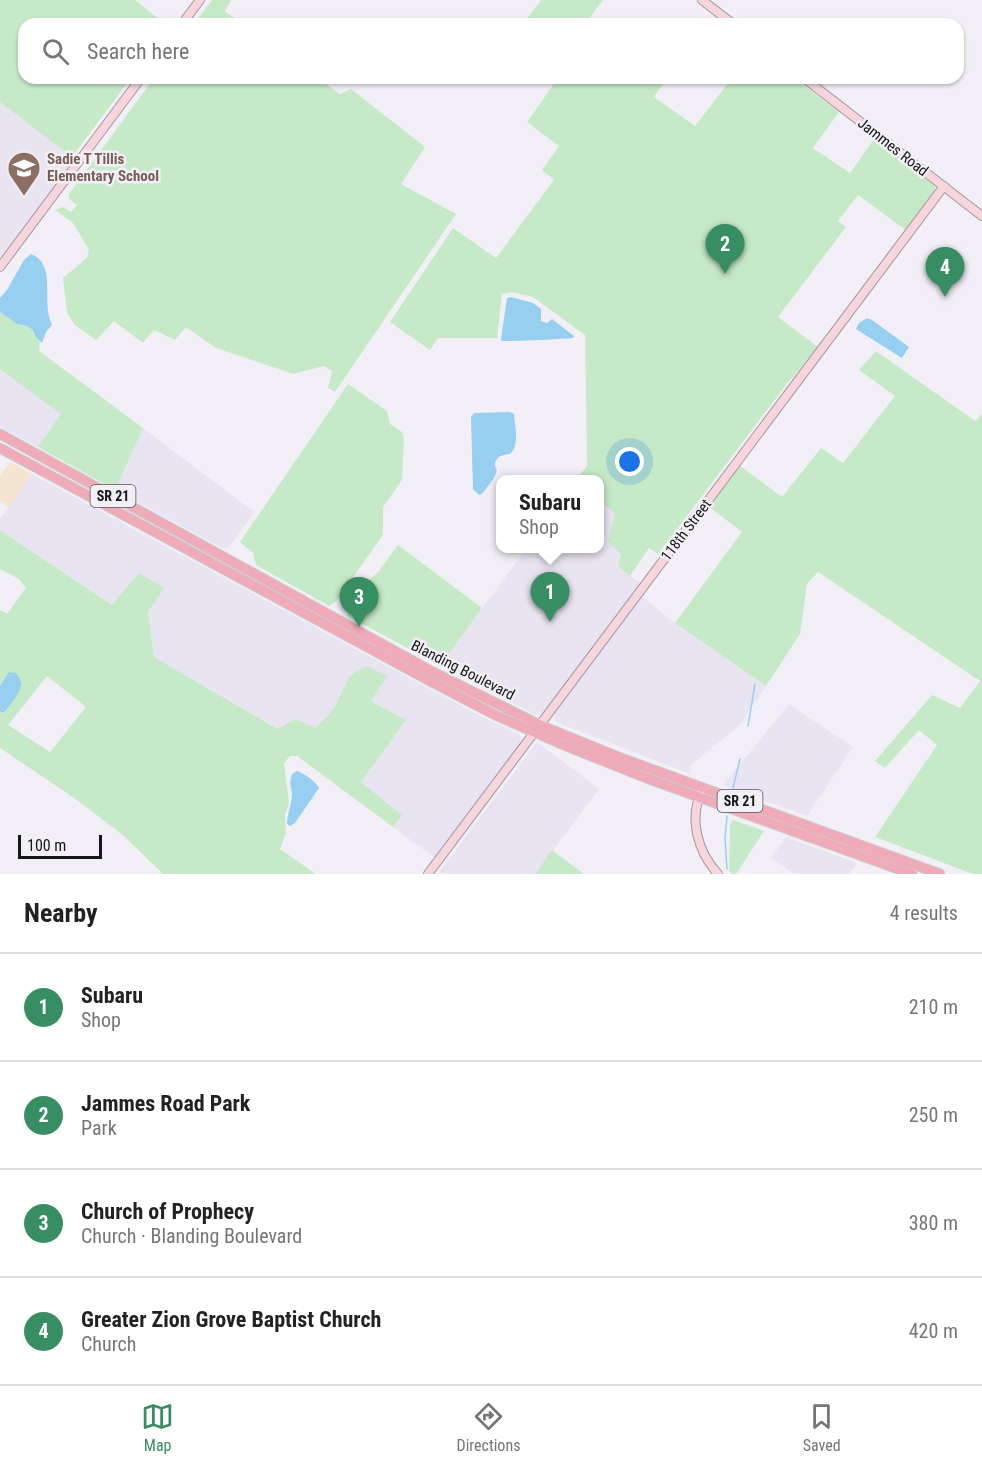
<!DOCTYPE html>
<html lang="en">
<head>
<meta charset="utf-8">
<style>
	:root { --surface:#fff; --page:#f6f6f6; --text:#222; --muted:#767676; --line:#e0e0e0; --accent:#378e62 }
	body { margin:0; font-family:"Roboto Condensed",sans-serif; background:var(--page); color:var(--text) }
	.scale { position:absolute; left:18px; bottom:15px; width:84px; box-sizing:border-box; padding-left:6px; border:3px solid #161517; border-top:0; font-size:16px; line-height:21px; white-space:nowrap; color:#161517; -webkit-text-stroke:4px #f2f0f6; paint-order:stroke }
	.you { position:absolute; left:630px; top:462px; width:21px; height:21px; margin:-15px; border:4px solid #fff; border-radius:50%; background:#1a73e8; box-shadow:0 0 0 9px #1a73e833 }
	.badge { display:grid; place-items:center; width:39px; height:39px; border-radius:50%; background:var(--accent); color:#fff; font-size:20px; font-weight:700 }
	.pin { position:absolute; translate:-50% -50px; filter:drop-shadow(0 2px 3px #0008) }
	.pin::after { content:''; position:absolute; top:32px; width:21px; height:18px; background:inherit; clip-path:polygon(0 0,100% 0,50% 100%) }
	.popup { position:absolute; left:496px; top:475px; width:108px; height:78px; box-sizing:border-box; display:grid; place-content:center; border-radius:12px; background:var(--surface); filter:drop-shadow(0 2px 4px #0005); font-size:20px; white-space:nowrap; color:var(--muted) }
	.popup b { font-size:22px; color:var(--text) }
	.popup::after { content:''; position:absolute; left:50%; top:100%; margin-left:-12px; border:12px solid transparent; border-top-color:var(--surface) }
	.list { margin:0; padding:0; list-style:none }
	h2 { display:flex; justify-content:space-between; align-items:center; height:78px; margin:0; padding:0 24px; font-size:26px }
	h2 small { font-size:20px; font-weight:400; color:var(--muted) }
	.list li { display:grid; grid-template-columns:39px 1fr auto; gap:18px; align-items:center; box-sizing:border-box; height:108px; padding:0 24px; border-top:2px solid var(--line) }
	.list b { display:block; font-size:22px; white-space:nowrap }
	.list p { margin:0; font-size:20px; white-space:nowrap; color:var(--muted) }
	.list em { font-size:20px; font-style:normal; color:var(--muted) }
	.icon { flex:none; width:33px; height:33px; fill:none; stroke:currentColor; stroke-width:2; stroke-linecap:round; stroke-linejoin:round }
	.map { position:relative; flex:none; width:982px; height:874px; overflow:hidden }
	.search { position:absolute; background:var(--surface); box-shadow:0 2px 4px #0004; left:18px; right:18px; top:18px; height:66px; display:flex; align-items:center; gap:15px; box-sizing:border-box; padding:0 21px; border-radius:18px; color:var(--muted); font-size:22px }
	.sheet { height:510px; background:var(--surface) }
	nav { display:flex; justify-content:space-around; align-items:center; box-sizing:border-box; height:84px; border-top:2px solid var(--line); background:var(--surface); font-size:16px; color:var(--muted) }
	nav a { display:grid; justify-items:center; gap:3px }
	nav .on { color:var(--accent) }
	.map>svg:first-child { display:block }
	.built { fill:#e8e4f1 }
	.industrial { fill:#f4e5d2 }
	.green { fill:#c6eac8; fill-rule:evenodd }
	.water { fill:#97cff0 }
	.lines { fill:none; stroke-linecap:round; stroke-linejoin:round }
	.stream { stroke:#97cff0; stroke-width:1.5 }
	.secondary-casing { stroke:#9b999f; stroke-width:10 }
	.primary-casing { stroke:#ccc; stroke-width:11 }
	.secondary { stroke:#f8d5dc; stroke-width:8 }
	.primary { stroke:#f0abb8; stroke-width:9 }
	.labels { text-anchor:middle; stroke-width:5; stroke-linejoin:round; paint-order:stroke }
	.shield { fill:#f2f0f6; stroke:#58575a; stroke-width:1.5 }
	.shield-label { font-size:14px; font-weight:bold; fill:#161517 }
	.street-label { font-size:15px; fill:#161517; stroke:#f2f0f6 }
	.education-label { font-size:15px; font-weight:bold; fill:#785e54; stroke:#f2f0f6; text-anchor:start }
</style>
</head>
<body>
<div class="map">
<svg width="982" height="874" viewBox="0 0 982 874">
	<rect width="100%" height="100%" fill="#f2f0f6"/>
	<g class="built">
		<path d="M0,102l76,58 -56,75 -2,-1 -18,24z"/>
		<path d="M0,369l62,45 -24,33 -38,-20z"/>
		<path d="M143,428l111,84 -20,29 -7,7h-5l-107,-58z"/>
		<path d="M32,474l446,241 41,19 3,5 -3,8 -83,111 -5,-3 -38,-28 9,-12 -41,-33 45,-62 -35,-19 16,-25 -43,9 -9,23 -19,20 -37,1 -125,-72 -6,-45 16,-24 -52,17 -112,-75v-11z"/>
		<path d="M600,499l16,15 5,40 -3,12 23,18 -98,130 -6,1 -104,-53h10l83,-113 74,-1z"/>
		<path d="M641,596l34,27 91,63 -27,40 -47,38 -2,10 -134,-52 -2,-5 2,-8z"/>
		<path d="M789,704l64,43 -46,69 -84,-31z"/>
		<path d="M537,742l62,47 -64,85h-92l-4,-2z"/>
		<path d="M786,837l71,26 -8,11h-55l-23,-16z"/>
	</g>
	<path class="industrial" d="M10,462l22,12 -23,33 -9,-7v-24z"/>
	<g class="green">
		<path d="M0,0h135l30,24h-141v54h107l-59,79 -72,-55z"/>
		<path d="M212,0h19l-6,11 17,13h-48z"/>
		<path d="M541,0h62l-18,24h-62z"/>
		<path d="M154,78h164l22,16 11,-5 74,58 -24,37 55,30 -121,178 -7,-4 4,-17 -8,-5 -31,8 -77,-26 -30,-21 -11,13 -21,-10 -11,13 -29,-22 -18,19 -21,-15 -8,-12 -4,-35 24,-20 2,-8 -16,-27 -18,-13 8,-3 8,5 6,-7 -8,-6v-5z"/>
		<path d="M558,78h109l-13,19 41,29 37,-48h62l45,34 -26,36 37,25 24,-34 61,47v6l-28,39 -49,-36 -20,26 8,6 -68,90 40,30 -32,38 -128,169 -9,-6 -19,28 -12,-10 3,-12 -13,-12 7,-28 -15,-14v-20l-23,-1 10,-13 -2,-131 -52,-38 -21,-5 -10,2 -5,44h-59l-8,12 -40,-28 63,-94 43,30 58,-78 -12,-10 17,-24 -32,-24z"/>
		<path d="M0,312l17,12 10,1 6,5 7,12 -1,9 104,77 -28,62 -77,-43 23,-33 -61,-45z"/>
		<path d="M876,351l99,70 7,-7v460h-9l-98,-37 62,-92 -18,-15 -34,38 -10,-7 57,-66 28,13 20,-27 -162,-109 -11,12 -7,50 -34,52 -91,-63 67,-91 -34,-26 31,-41 43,32 39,-49 22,15 52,-67 -36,-26z"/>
		<path d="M348,384l39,27 3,13 12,8 2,7 -2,41 -19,27v28l-46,65 -8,6 -73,-41 -3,-12 -13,-11z"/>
		<path d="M0,530l112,75 27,-32 25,15 -16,24 6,45 124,72 17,-10 21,9c6,-7 15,-14 19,-22 10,-18 10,-32 32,-40l20,10 -16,25 35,19 -45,62 41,33 -9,12 -96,-71h-7l-6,7 5,40 -4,12 1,18 -6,16 36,25h-153l-39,-38 -47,-36 -77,-52v-138l7,4 19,-26 -7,-9 -19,-10zM47,676l39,31 -36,45 -42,-27z"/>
		<path d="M398,545l84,63 -39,54h-10l-85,-46v-2l7,-8 8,-20 15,-14z"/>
		<path d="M733,820l31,11 -28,43h-4l-3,-3 1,-47z"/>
		<path d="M552,850l32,24h-49z"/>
	</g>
	<g class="water">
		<path d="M31,254c24,9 13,43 18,62 0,3 2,5 3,9l-6,7 -4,11 -6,-6 -3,-7 -6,-4 -10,-2 -17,-12v-14l7,-8 17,-30z"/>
		<path d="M511,297l22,6 8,6v12l6,2 5,-4 22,17 -1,2c-5,1 -9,0 -15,1 -18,1 -37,2 -56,2l-1,-2 6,-41z"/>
		<path d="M867,318l5,2 37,27 -7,11 -46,-29 3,-6z"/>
		<path d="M510,412l4,2c1,13 6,31 -4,40 -6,1 -14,1 -15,10 0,7 3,2 1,9 -2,7 -10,15 -14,21l-3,1 -6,-6 -2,-72 3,-4z"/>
		<path d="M9,672l7,1c1,1 4,7 5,9 1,9 -12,25 -18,31l-3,-2v-25z"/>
		<path d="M297,771c8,3 18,10 22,17l-24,35 -5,3 -3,-2c0,-10 5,-20 5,-31 0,-5 -3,-9 -1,-14 1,-6 1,-5 6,-8z"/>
	</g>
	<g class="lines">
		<g class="stream">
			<path d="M748,726l7,-42"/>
			<path d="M733,788l7,-29"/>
			<path d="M727,816l-2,22 2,31"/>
		</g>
		<g class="secondary-casing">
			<g id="secondary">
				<path d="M702,0l31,24"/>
				<path d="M182,24l18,-24"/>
				<path d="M804,78l178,138"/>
				<path d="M0,267l141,-189"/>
				<path d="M702,791c-14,28 -4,61 16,83"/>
				<path d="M428,874l516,-688"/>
			</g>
		</g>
		<g class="primary-casing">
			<g id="primary">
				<path d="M0,434l433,238 107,53 81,33 319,116"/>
				<path d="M0,448l428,232 67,35 71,31 83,33 263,95"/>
			</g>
		</g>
		<use href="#secondary" class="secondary"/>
		<use href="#primary" class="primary"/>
	</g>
	<defs>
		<g id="school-pin" transform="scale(1.725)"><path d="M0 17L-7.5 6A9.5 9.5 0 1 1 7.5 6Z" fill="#8d6e63" stroke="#f2f0f6"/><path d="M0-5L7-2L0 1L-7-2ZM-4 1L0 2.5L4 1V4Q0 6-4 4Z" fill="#fff"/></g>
	</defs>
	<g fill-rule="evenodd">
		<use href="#school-pin" x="24" y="168"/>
	</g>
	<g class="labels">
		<g class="shield">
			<rect x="90.5" y="485" width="45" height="22" rx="4.5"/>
			<rect x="717.5" y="790" width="45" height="22" rx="4.5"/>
		</g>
		<g class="shield-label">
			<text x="113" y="501">SR 21</text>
			<text x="740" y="806">SR 21</text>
		</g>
		<g class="street-label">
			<text transform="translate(893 147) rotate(38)" y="5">Jammes Road</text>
			<text transform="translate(686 530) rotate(-53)" y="5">118th Street</text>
			<text transform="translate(463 670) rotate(27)" y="5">Blanding Boulevard</text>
		</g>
		<g class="education-label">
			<text x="47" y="164">Sadie T Tillis<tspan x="47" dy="17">Elementary School</tspan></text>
		</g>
	</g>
</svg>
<div class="scale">100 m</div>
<div class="you"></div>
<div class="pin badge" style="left:550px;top:622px">1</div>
<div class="popup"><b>Subaru</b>Shop</div>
<div class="pin badge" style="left:725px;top:274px">2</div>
<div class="pin badge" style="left:359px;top:627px">3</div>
<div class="pin badge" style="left:945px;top:297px">4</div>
<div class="search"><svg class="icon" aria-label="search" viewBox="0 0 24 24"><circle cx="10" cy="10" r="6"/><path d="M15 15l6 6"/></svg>Search here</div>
</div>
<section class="sheet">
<h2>Nearby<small>4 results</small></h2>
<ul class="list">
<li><span class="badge">1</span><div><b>Subaru</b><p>Shop</p></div><em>210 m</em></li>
<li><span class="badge">2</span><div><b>Jammes Road Park</b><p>Park</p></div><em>250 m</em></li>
<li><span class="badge">3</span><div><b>Church of Prophecy</b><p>Church · Blanding Boulevard</p></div><em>380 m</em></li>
<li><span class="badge">4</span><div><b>Greater Zion Grove Baptist Church</b><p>Church</p></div><em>420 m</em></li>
</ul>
</section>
<nav>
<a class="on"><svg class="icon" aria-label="map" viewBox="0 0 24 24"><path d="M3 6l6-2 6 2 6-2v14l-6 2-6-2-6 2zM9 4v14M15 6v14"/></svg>Map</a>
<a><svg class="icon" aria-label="directions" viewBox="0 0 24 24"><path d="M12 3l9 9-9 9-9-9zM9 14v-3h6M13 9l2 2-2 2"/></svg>Directions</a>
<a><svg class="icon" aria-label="saved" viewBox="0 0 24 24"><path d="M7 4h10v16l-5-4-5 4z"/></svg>Saved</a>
</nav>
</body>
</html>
